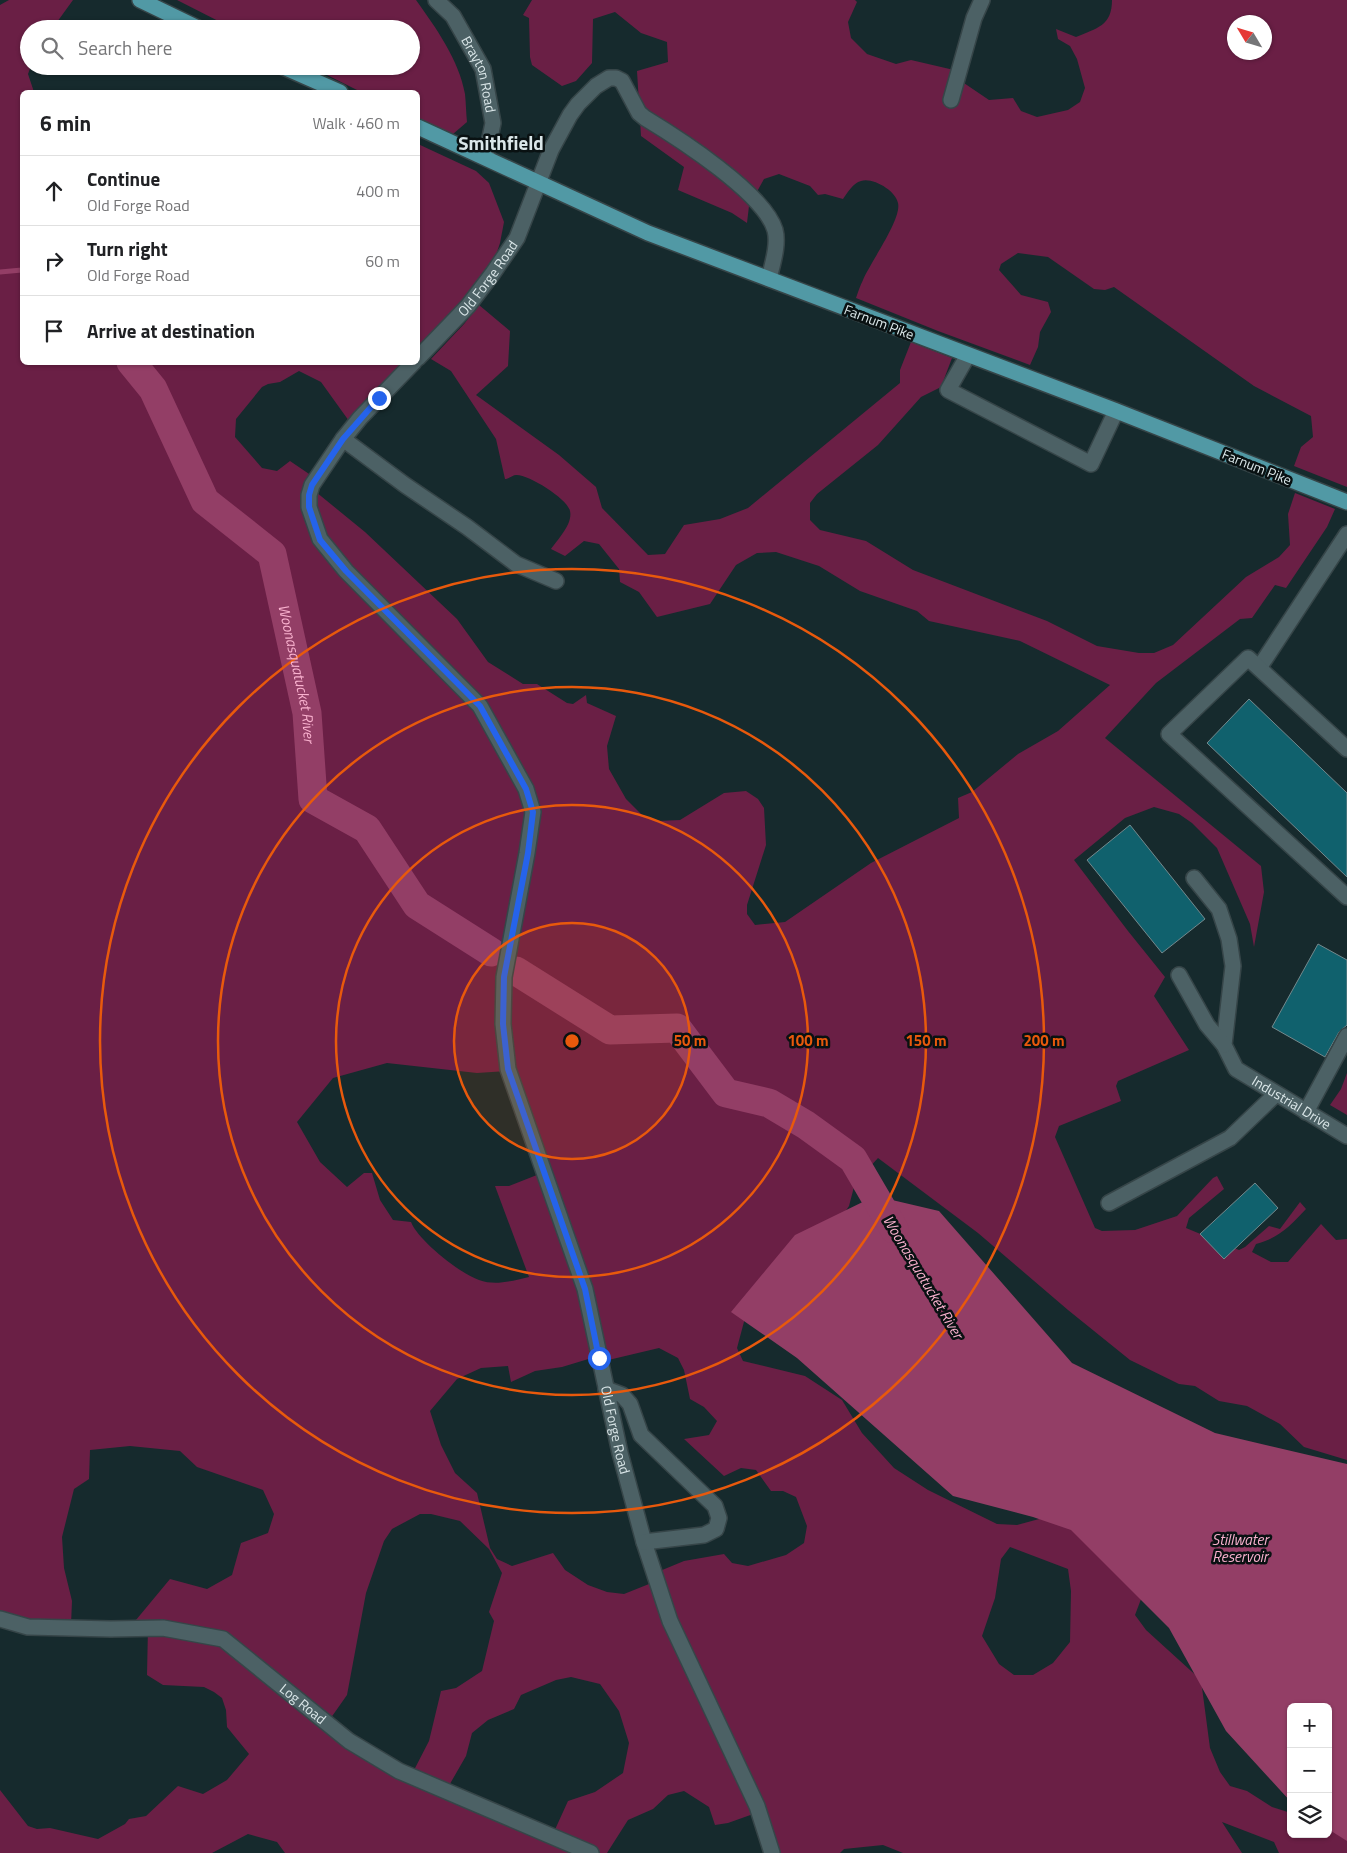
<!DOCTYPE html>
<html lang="en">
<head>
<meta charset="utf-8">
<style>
	:root { --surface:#fff; --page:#f6f6f6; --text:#202124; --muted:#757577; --line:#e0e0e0 }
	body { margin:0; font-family:"Titillium Web",sans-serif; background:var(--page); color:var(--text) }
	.controls { position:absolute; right:15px; bottom:15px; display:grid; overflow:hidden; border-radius:8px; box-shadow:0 1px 4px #0004 }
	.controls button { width:45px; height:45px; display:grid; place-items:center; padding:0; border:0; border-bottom:1px solid var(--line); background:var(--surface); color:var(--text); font:25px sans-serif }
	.compass { position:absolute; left:1227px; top:15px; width:45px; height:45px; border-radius:50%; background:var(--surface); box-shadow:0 1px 4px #0004; rotate:308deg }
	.stop { position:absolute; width:15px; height:15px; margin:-11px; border:4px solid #2563eb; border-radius:50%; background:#fff }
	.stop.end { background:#2563eb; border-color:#fff; box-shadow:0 1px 5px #0008 }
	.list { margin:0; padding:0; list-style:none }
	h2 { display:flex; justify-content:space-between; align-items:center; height:65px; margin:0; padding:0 20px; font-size:21px }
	h2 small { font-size:16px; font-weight:400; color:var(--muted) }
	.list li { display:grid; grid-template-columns:32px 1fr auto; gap:15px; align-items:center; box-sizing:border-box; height:70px; padding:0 20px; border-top:1px solid var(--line) }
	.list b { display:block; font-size:19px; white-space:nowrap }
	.list p { margin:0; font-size:16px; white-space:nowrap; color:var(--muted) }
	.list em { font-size:16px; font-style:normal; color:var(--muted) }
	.icon { flex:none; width:28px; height:28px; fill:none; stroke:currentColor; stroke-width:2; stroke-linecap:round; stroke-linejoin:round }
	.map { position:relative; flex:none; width:1347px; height:1853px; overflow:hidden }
	.search { position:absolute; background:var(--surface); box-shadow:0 1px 4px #0004; left:20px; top:20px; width:400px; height:55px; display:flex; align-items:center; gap:12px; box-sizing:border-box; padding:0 18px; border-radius:28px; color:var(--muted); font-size:19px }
	.panel { position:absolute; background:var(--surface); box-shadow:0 1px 4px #0004; left:20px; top:90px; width:400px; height:275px; border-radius:8px }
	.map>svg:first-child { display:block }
	.green { fill:#6a1f45; fill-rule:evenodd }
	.water { fill:#933e66 }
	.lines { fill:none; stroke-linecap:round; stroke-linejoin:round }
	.stream { stroke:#933e66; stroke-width:5 }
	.river { stroke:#933e66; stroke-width:29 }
	.building { fill:#10616d; stroke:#74898d }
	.minor-casing { stroke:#364548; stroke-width:18 }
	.major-casing { stroke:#364548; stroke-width:18 }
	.minor { stroke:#4c6165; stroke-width:15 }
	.major { stroke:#5199a5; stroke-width:15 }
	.route { stroke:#2563eb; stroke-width:6 }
	.ring { fill:none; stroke:#e8590c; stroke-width:2.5 }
	.labels { text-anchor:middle; stroke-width:5; stroke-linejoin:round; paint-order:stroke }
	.street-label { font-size:14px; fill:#dbe7e9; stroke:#091112 }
	.water-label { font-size:15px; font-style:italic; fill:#f9b1ce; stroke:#091112 }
	.district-label { font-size:19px; font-weight:bold; fill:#dbe7e9; stroke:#091112 }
	.centre { fill:#e8590c; stroke:#091112; stroke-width:2.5 }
	.ring-label { font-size:15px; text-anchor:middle; font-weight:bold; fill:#e8590c; stroke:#091112; stroke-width:5; stroke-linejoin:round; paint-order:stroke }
</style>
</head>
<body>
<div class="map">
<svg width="1347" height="1853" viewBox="0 0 1347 1853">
	<rect width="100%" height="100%" fill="#162a2d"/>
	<g class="green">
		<path d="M9,0h64l-21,29h-23v37h2l-3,8 6,18h-12v270l382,1 -55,58 -28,-39 -22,-11 -19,11 -12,2 -6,3 -26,32 -1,18 27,31 15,3 13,-10 25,17 1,14 49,40 92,87 31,43 35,22h14l30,19 6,1 13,-9 1,8 29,13 -9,30 2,23 17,30 16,16 16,6 22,-1 44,-27 22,-2 12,8 6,9 2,37 -19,60v9l8,11 30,-3 86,-59 88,-45 -1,-20 14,-6 46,-38 40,-23 52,-46 -90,-44 -91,-20 -12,-10 -57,-20 -41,-25 -43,-14 -19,1 -21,12 -26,39 -53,13 -18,-25 -19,-10 -1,-13 -20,-25 -15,-3 -19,15 -14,-7c7,-10 22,-25 19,-38 -2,-12 -42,-37 -54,-36 -3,0 -7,4 -11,4l-9,-40 -45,-68 -20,-12 33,-35 15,-19 31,26 -2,35 -32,29 83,60 37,32 6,21 46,47 17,-1 19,-29 36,-6 28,-11 152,-125v-13l11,-28 41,16 -11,29 -20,10 -43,48 -61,49 -7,9v17l10,10 46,11 47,29 134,51 50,25 42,7h15l19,-8 73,-68 33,-20 11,-12 -2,-31 7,-21 40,16 -8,18 -41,61 -11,-3 -23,33 -12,1 -84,64 -51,55 156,128 3,26 -10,55 -4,-23 -33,-76 -25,-25 -13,-9 -25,-7 -29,11 -51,42 54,71 37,46 -11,19 35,54 -71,31 -2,5 5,15 -62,25 -4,11 40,91 7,3 33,-1 42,-14 36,-38 4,-2 7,13 -35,29 -3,10 53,22 6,-3 24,-21 11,3 20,-27 6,7c-16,17 -27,29 -50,35l-4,8 19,10h17l33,-38 15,16 11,-1v221l-43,-13 -24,-23 -33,-18 -28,-5 -24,-15 -16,-2 -49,-24 -62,-50 -90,-77 -100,-75 -23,25 -6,23 -10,15 -94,97 -8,30 6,13 62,15 37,24 20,33 32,35 34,22 69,34 20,1 33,-9 18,4 78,66 -11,29 11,15 55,50 9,68 10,24 10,14 17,5 25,16 19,6v21h37v-9l19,15v13h-68l-5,-11 -52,-20 20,31h-339l-20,-8 -39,4 -4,4h-69l-15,-40 -28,10 -13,2 -6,-18 -25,-16 -16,4 -15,14 -25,11 -21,33h-322l-8,-11 -29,-8 -36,19h-212v-63l28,36 9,3 13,-1 48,11 27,-15 4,-5 17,-3 32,-30 25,8 24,-14 22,-26 -22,-27 -1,-17 -4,-12 -8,-6 -10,-5 -41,-2 -16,-10 1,-48 -17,-1 39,-47 37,10 25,-14 9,-32 27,-10 6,-19 -11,-24 -66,-23 -17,-16 -50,-5 -40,4 -1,29 -15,10 -12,48 2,31 8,33 -1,24 -71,-7v-1613zM387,1063l90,10 30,-2 35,102 -33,13h-14l34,91c-17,4 -34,9 -50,3 -20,-7 -61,-40 -68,-58l-18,-2 -13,-20 -8,-27h-8l-17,14 -27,-25 -23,-40 36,-44zM659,1348l19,10 6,12 6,29 14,8 13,14 -8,14 -25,4 40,37 17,-8 15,2 15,21h12l13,6 11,29 -3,17 -18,12 -38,11 -16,-3 -8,-9 -40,7 -29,12 -1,9 -30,12 -17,-2 -19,-7 -23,-15 -12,-17 -41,13 -15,-7 -7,-11 -13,-55 -22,-20 -14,-28 -11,-34 27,-32 24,-11 27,-2 3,16 24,-11 27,-4 33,-10 5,5zM420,1514h11l29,7 29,28 13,24 -13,39 5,9 -12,50 -26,17 -15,3 -12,50 -17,33 -84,-52 19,-27 19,-102 18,-52 8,-12zM1010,1547l58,22 3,22 -1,51 -17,21 -20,12h-19l-15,-11 -17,-28 13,-38 6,-39zM571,1677l29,7 19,27 10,32 -6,30 -28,19 -27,9 -15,33 -106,-45 19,-33 6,-23 16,-13 26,-11 7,-14 35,-15z"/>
		<path d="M177,0h239c20,28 43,60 49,94 1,9 1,19 2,28l-14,12 -14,-3 -21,-10v-29h-57l-52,-26h102v-37h-177z"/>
		<path d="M532,0h323l2,2 -9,20 3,16 16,16 29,10 15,-4 43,10 4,9 31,21 24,-2 8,13 16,6 31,-7 12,-8 5,-14 -8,-29 -7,-13 -12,-7 -2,-10 20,8c21,-9 36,-11 36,-37h235v487l-53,-21 7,-19 12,-10 -2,-21 -57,-30 -140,-99 -9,3 -11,-1 -46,-32 -30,-4 -17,11 -2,6 22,25 27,7 3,10 -11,20 -2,15 -8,18 -92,-34 -82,-33c2,-6 4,-12 7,-18 7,-17 39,-61 35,-77 -2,-12 -25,-26 -37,-22 -8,2 -13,11 -18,18l-18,-5 -7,1 -8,-9 -31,-12 -15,5 -15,27 -2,17 -15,-10 -54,-23 6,-23 -43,-31 -4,-65 31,-9 -1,-20 -26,-9 -26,-21 -22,7 -1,44 -16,18 -14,5 -30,-21 -2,-8 -1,-39 -6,-3zM1234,22h30v30h-30z"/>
		<path d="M418,144l58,27 13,12 15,39 -4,21 -4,12 -45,60 -33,33z"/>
		<path d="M1347,1073v42l-17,-10 11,-16z"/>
	</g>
	<path class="water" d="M875,1196l64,15 133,152 143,70 132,31v377l-19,-12v-122h-37v95l-65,-71 -57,-103 -98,-98 -38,-13 -80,-21 -156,-138 -66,-46 64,-77z"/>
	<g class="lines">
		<path class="stream" d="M0,272l22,-2"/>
		<g class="river">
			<path id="s1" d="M131,362l22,27 52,112 67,53 35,159 6,86 54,30 50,76 74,47"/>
			<path d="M516,971l94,59 67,-2 49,65 43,10 37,22 47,34 41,70"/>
		</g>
	</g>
	<g class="building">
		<path d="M1249,699l98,94v84l-140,-134z"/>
		<path d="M1130,825l75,94 -43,34 -75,-93z"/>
		<path d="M1318,944l29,16v65l-8,7 -14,25 -53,-30z"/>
		<path d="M1255,1183l23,25 -54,51 -24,-25z"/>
	</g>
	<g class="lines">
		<g class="minor-casing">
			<g id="minor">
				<path id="s2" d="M436,0l17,16 30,53 10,54 -7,34"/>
				<path d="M951,100l23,-82 8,-18"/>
				<path d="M968,355l-20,35 143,74 25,-53"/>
				<path id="s3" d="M418,358l50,-52 25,-33 24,-35 34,-88 19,-35 8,-11 18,-18 13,-8h7l6,3 17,32 6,5c33,20 119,75 130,112 4,15 -3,35 -6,49"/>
				<path id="s4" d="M414,362l-54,56 -17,21 -31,46 -3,10v12l11,32 26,32 134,135 46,83 7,23 -6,41 -23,124 -1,47 5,45 77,220 35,164 24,89 26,79 87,185 15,47"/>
				<path d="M343,439l62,46 62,42 49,37 40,17"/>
				<path d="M1259,668l88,-134"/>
				<path d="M1347,749l-99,-91 -79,76 178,163"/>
				<path id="s5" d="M1194,878l25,31 10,30 4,27 -9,79 12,24 111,67"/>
				<path d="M1179,975l28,50 17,20"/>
				<path d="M1306,1112l41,-76"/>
				<path d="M1109,1203l121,-65 46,-44"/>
				<path d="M606,1389l16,6 8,9 11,31 74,71 4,12 -3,11 -12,6 -60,7"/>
				<path id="s6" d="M0,1619l28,8 83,2 52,-1 60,11 126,102 50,30 192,82"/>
			</g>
		</g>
		<g class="major-casing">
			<g id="major">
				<path d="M140,0l60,29"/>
				<path d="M281,66l59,26"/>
				<path d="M418,127l230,106 466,177 233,92"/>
			</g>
		</g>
		<use href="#minor" class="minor"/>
		<use href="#major" class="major"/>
	</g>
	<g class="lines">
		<path class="route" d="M379,398l-36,41 -31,46 -3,10v12l11,33 26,31 134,135 46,83 7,23 -5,41 -24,124 -1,47 5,45 77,220 14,69"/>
	</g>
	<circle cx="572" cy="1041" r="118" fill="#e8590c" fill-opacity=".12"/>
	<g class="ring">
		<circle cx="572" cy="1041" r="118"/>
		<circle cx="572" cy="1041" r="236"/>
		<circle cx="572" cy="1041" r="354"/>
		<circle cx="572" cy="1041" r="472"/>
	</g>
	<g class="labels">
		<g class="street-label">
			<text dy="5" stroke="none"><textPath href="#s2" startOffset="88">Brayton Road</textPath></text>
			<text dy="5" stroke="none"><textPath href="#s3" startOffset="106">Old Forge Road</textPath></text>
			<text transform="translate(879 322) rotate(21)" y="5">Farnum Pike</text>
			<text transform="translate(1257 467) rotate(22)" y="5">Farnum Pike</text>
			<text dy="5" stroke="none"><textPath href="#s5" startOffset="270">Industrial Drive</textPath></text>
			<text dy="5" stroke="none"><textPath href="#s4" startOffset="1204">Old Forge Road</textPath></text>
			<text dy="5" stroke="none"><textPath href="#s6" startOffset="328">Log Road</textPath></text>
		</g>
		<g class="water-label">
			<text dy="5" stroke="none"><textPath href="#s1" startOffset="366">Woonasquatucket River</textPath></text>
			<text transform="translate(923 1277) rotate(59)" y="5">Woonasquatucket River</text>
			<text x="1240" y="1545">Stillwater<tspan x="1240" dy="17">Reservoir</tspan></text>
		</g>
		<g class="district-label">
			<text x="501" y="150">Smithfield</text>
		</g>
	</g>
	<circle cx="572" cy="1041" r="8" class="centre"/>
	<g class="ring-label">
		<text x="690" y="1046">50 m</text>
		<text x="808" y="1046">100 m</text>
		<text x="926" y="1046">150 m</text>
		<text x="1044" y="1046">200 m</text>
	</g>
</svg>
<div class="controls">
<button>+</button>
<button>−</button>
<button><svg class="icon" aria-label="layers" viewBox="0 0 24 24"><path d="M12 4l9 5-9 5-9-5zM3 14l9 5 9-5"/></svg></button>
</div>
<svg class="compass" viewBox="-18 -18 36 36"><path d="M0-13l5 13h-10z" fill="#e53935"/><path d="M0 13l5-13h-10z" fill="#757577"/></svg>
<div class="stop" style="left:599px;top:1358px"></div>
<div class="stop end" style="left:379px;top:398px"></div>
<div class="search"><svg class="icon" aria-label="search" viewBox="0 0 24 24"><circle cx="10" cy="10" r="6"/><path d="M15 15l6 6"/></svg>Search here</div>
<section class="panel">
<h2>6 min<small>Walk · 460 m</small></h2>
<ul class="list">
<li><svg class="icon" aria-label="ahead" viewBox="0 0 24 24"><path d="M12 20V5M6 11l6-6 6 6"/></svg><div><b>Continue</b><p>Old Forge Road</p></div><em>400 m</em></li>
<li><svg class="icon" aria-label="right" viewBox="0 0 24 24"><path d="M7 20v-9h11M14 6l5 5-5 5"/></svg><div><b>Turn right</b><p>Old Forge Road</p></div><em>60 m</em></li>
<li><svg class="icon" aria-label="arrive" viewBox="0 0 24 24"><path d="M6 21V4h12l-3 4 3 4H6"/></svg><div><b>Arrive at destination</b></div></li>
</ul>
</section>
</div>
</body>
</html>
